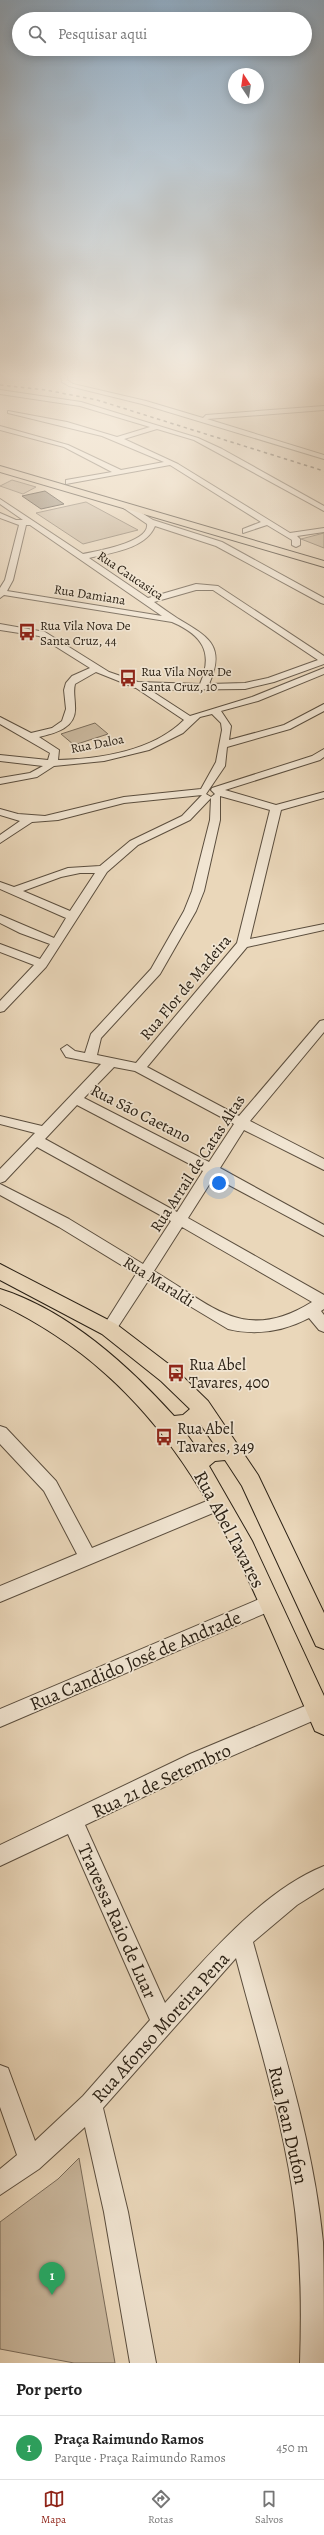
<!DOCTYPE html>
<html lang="pt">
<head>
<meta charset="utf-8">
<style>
	:root { --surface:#fff; --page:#f2f2f2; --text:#222; --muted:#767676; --line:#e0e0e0; --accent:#8f2418 }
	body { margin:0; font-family:Alegreya,serif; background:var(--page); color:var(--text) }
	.compass { position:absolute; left:228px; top:68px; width:36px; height:36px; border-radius:50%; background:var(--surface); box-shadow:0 2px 10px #0003; rotate:347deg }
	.you { position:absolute; left:219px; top:1183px; width:14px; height:14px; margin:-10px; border:3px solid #fff; border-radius:50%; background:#1a73e8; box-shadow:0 0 0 6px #1a73e833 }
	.badge { display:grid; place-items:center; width:26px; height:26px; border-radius:50%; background:var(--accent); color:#fff; font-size:13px; font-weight:700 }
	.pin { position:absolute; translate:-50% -33px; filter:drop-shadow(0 1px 2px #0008) }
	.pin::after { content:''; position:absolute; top:21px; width:14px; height:12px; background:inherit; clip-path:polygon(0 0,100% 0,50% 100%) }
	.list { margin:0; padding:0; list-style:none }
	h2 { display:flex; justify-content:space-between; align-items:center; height:52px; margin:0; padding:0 16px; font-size:17px }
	h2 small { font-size:13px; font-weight:400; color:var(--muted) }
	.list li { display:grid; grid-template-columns:26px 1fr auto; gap:12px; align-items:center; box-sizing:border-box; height:64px; padding:0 16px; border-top:1px solid var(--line) }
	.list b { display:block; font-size:15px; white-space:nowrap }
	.list p { margin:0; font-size:13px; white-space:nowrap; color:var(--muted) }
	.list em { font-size:13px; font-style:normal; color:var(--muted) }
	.icon { flex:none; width:22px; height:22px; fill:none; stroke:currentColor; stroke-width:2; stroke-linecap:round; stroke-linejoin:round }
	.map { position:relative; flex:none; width:324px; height:2363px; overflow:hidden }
	.search { position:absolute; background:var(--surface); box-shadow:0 2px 10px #0003; left:12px; right:12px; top:12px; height:44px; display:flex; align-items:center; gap:10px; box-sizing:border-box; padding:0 14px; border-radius:22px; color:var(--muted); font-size:15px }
	.sheet { height:116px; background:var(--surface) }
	nav { display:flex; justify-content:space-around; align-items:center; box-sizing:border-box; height:56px; border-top:1px solid var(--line); background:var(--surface); font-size:11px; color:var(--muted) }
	nav a { display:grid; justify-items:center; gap:2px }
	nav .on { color:var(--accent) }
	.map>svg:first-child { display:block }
	.green { fill:#cab89e; stroke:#7a6c5a }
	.building { fill:#8e806b; stroke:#2b2115 }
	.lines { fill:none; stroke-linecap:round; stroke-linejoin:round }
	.minor-casing { stroke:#5b4e3e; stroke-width:2 }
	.major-casing { stroke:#2b2115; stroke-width:2 }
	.minor { fill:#f1e5d2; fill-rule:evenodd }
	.major { fill:#ead7ba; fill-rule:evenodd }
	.rail { stroke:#2b2115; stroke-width:1.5; stroke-dasharray:3.5 3.5; stroke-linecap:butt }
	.labels { text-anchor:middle; stroke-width:3.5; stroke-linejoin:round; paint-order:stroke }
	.far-street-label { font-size:13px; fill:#2b2115; stroke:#f1e5d2 }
	.far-poi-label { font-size:13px; fill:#2b2115; stroke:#f1e5d2; text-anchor:start }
	.street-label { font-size:16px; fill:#2b2115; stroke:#f1e5d2 }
	.poi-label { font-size:16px; fill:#2b2115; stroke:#f1e5d2; text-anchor:start }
	.near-street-label { font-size:19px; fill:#2b2115; stroke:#f1e5d2 }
</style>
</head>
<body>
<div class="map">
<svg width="324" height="2363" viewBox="0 0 324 2363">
	<rect width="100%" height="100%" fill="#ead7ba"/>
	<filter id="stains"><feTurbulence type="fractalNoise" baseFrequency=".005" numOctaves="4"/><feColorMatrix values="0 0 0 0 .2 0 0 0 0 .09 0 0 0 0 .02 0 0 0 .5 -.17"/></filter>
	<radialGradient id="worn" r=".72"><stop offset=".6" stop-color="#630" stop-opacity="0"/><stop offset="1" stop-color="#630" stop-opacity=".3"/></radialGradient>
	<g class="green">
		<path d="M12,480l24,7 -13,7 -23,-8z"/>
		<path d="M86,502l52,28 -55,14 -47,-31z"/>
		<path d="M324,533v15l-23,-9z"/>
		<path d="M95,723l13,11 -34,11 -13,-11z"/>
		<path d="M79,2158l36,205h-41l-74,-14v-127l58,-43z"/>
	</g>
	<path class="building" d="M45,491l19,13 -23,5 -19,-13z"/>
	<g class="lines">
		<g class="minor-casing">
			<g id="minor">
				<path d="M61,376h6v4l6,4 73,17 57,17 3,-3 118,-9v4l-117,9 117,36v4l-182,-55 -73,-18 -7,-4z"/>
				<path d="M0,390l81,12 117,36 24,11 102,57v5l-130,-71 -37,-11 -33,10 54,25 112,69 34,-5v4l-27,4 3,3v6l-4,2 -4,-2v-5l-25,-15 -24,8v-4l18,-7 -91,-57 -104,19v-4l46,-8 -48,-25 -64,-17v-4l68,19 53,25 43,-8 -62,-26 -94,-23v-2l59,11 50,15 33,-10 -70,-21 -80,-12z"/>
				<path d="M0,499l83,55c14,-3 67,-12 64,-30l-25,-17 7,-2 24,15 69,22 102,56v6l-3,-1 -105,-57 -61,-20c-9,23 -45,27 -66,32l59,40 48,-14 22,2 106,70v8l-50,18 -29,7 -95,1 40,26 62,-19 72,-29v6l-66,27 -37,10 10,15 -2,14 55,-15 40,-21v7l-34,18 -63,18 -2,19 -19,28 5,3 4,-3 -4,-4 1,-2 100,-32 12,-7v8l-4,3 -95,30 51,15 48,-13v6l-43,12 -31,129 74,-15v6l-77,17 -100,120 92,49 81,-95 4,-1v12l-74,89 74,38v11l-80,-40 -24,38 104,57v11l-110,-59 -26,41 136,77v14l-3,2 3,4v17l-5,-2 -10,-12c-25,13 -53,18 -81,11l-80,-48 -34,52h-10l-3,-4 3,-4 32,-51 -77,-47 -59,-32v-11l69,35 74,45 28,-43 -134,-74 -32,34 -5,2v-14l35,-36 -35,-9v-8l42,10 59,-62 -35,-7 -5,-8 6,-4 8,6 10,2 6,-19 60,-65 33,-58 8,-20 18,-71 1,-22 -21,22 -52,25 -31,27 -61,95 -42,44 -4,1v-11l34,-36 -34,-13v-8l40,15 10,-15 -30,-11 -20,-10v-8l54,23 12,-20 -66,-29v-7l14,5 54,-19 32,-2 30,-25 52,-25 20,-21 -78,8 -66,17 -26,2 -32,21v-8l20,-14 -20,-6v-6l18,5 27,2 79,-19 77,-8 15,-27 6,-32 -1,-7 -9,-9 -12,3 -17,16 -34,17 -45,11 -50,5 -17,11 -37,7v-6l30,-5 13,-7 -43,-5v-6l48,5 2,-7 -50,-29v-7l31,16 21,-5 10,-7 4,-12 -2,-19 2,-7 6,-7 18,-8 -51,-32 -39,-6v-6l45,8 64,40 29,10 62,2c14,-32 2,-49 -28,-62l-168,-27 -4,3v-10l5,-8 14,-55 -19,-7v-5l16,7h7l-23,-16zM26,525h4l132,91 -155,-25 6,-11zM196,590h17l105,70 -50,18 -23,5 -36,1c18,-40 -3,-48 -32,-66 -8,-5 -16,-11 -23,-16zM96,672l40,16 48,32c-31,31 -84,39 -126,40l1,-10 -20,-13c17,-4 38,-9 36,-31 0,-8 -2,-15 0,-22zM220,796l50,14 -33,133 -101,120 -39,-8 4,-17 59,-64 36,-63 8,-20 16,-71zM80,873h15l-25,38 -47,-20 38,-14zM114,1067l21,4 99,53 -25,38 -125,-64zM77,1105l126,66 -26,41 -132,-73zM182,1227l130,75c-68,42 -99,4 -158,-31z"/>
				<path d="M0,1426l6,2 50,53 36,67 127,-52 6,2 3,5 -3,5 -225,94v-16l77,-32 -33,-63 -44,-47z"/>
				<path d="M269,1595l6,2 3,6 -3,6 -275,118v-18z"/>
				<path d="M324,1698v18l-120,52 -119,57 80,178c43,-48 99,-113 159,-137v22l-27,17 -44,37c27,99 60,197 70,300 1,40 1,81 1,121h-24c2,-59 1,-117 -8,-175 -12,-78 -36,-154 -56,-230l-133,150 25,104 28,151h-26l-26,-151 -19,-85 -46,42 -39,26v-26l17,-14 -17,-48v-42l8,3 27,73 48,-45 67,-76 -82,-186 -68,32v-21l190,-91z"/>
			</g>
		</g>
		<g class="major-casing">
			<g id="major">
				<path d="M0,466l324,95v6l-324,-95z"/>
				<path d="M0,1264l116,60 59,45 33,32 50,74 66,138v36l-8,-3 -74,-160 -17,-26 -10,1 -6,5 43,75 72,155v39l-9,-4c-77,-174 -131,-339 -315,-427v-15c67,21 128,76 174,127l9,-1 7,-6 -29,-28 -59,-47 -102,-54zM201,1425l13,19 -16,6 -13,-18z"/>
			</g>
		</g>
		<use href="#minor" class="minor"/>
		<use href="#major" class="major"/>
		<path class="rail" d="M0,385l46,5 51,10 227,71"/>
	</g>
	<linearGradient id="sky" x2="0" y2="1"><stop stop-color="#8fa9bf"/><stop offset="0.53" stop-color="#f6ede0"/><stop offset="1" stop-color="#f6ede0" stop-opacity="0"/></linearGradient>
	<rect width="324" height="707" fill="url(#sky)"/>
	<defs>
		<g id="bus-bare" transform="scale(1.38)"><path d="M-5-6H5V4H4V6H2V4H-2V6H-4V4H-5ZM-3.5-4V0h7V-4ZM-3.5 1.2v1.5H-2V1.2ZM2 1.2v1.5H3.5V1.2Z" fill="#8f2418" stroke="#f1e5d2" stroke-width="2.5" paint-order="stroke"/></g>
	</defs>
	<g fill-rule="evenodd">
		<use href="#bus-bare" x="27" y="632"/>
		<use href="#bus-bare" x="128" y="678"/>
		<use href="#bus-bare" x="176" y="1373"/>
		<use href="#bus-bare" x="164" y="1437"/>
	</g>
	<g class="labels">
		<g class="far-street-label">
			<text transform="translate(131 575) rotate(34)" y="5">Rua Caucasica</text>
			<text transform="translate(90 594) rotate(9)" y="5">Rua Damiana</text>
			<text transform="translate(97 743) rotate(-11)" y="5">Rua Daloa</text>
		</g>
		<g class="far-poi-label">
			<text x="40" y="630">Rua Vila Nova De<tspan x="40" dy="15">Santa Cruz, 44</tspan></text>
			<text x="141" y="676">Rua Vila Nova De<tspan x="141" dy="15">Santa Cruz, 10</tspan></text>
		</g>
		<g class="street-label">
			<text transform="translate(185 987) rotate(-50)" y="6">Rua Flor de Madeira</text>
			<text transform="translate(141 1113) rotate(27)" y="6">Rua São Caetano</text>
			<text transform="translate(197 1163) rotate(-57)" y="6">Rua Arrail de Catas Altas</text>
			<text transform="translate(159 1281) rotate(32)" y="6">Rua Maraldi</text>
		</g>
		<g class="poi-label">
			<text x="189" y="1370">Rua Abel<tspan x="189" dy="18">Tavares, 400</tspan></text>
			<text x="177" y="1434">Rua Abel<tspan x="177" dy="18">Tavares, 349</tspan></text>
		</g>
		<g class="near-street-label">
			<text transform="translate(230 1529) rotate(62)" y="7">Rua Abel Tavares</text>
			<text transform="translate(135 1660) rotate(-23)" y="7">Rua Candido José de Andrade</text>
			<text transform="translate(161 1780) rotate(-25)" y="7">Rua 21 de Setembro</text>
			<text transform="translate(118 1921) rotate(66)" y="7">Travessa Raio de Luar</text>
			<text transform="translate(160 2027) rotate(-48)" y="7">Rua Afonso Moreira Pena</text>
			<text transform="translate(289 2125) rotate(77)" y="7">Rua Jean Dufon</text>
		</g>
	</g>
	<rect width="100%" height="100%" filter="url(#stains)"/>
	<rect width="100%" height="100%" fill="url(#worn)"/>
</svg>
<svg class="compass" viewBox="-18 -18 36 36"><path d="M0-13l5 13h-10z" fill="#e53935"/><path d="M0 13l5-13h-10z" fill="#767676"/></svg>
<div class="you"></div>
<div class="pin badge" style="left:52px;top:2295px;background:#2e9e5b">1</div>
<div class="search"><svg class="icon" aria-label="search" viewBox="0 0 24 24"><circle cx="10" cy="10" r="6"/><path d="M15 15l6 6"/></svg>Pesquisar aqui</div>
</div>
<section class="sheet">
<h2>Por perto<small></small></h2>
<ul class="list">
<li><span class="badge" style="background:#2e9e5b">1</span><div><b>Praça Raimundo Ramos</b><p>Parque · Praça Raimundo Ramos</p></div><em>450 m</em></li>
</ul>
</section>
<nav>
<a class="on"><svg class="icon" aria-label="map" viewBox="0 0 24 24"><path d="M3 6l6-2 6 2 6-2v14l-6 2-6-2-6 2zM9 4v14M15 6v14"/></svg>Mapa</a>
<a><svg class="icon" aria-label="directions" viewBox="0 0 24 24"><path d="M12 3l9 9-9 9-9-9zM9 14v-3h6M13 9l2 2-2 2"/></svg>Rotas</a>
<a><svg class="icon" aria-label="saved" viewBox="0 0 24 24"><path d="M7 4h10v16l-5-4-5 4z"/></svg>Salvos</a>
</nav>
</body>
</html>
